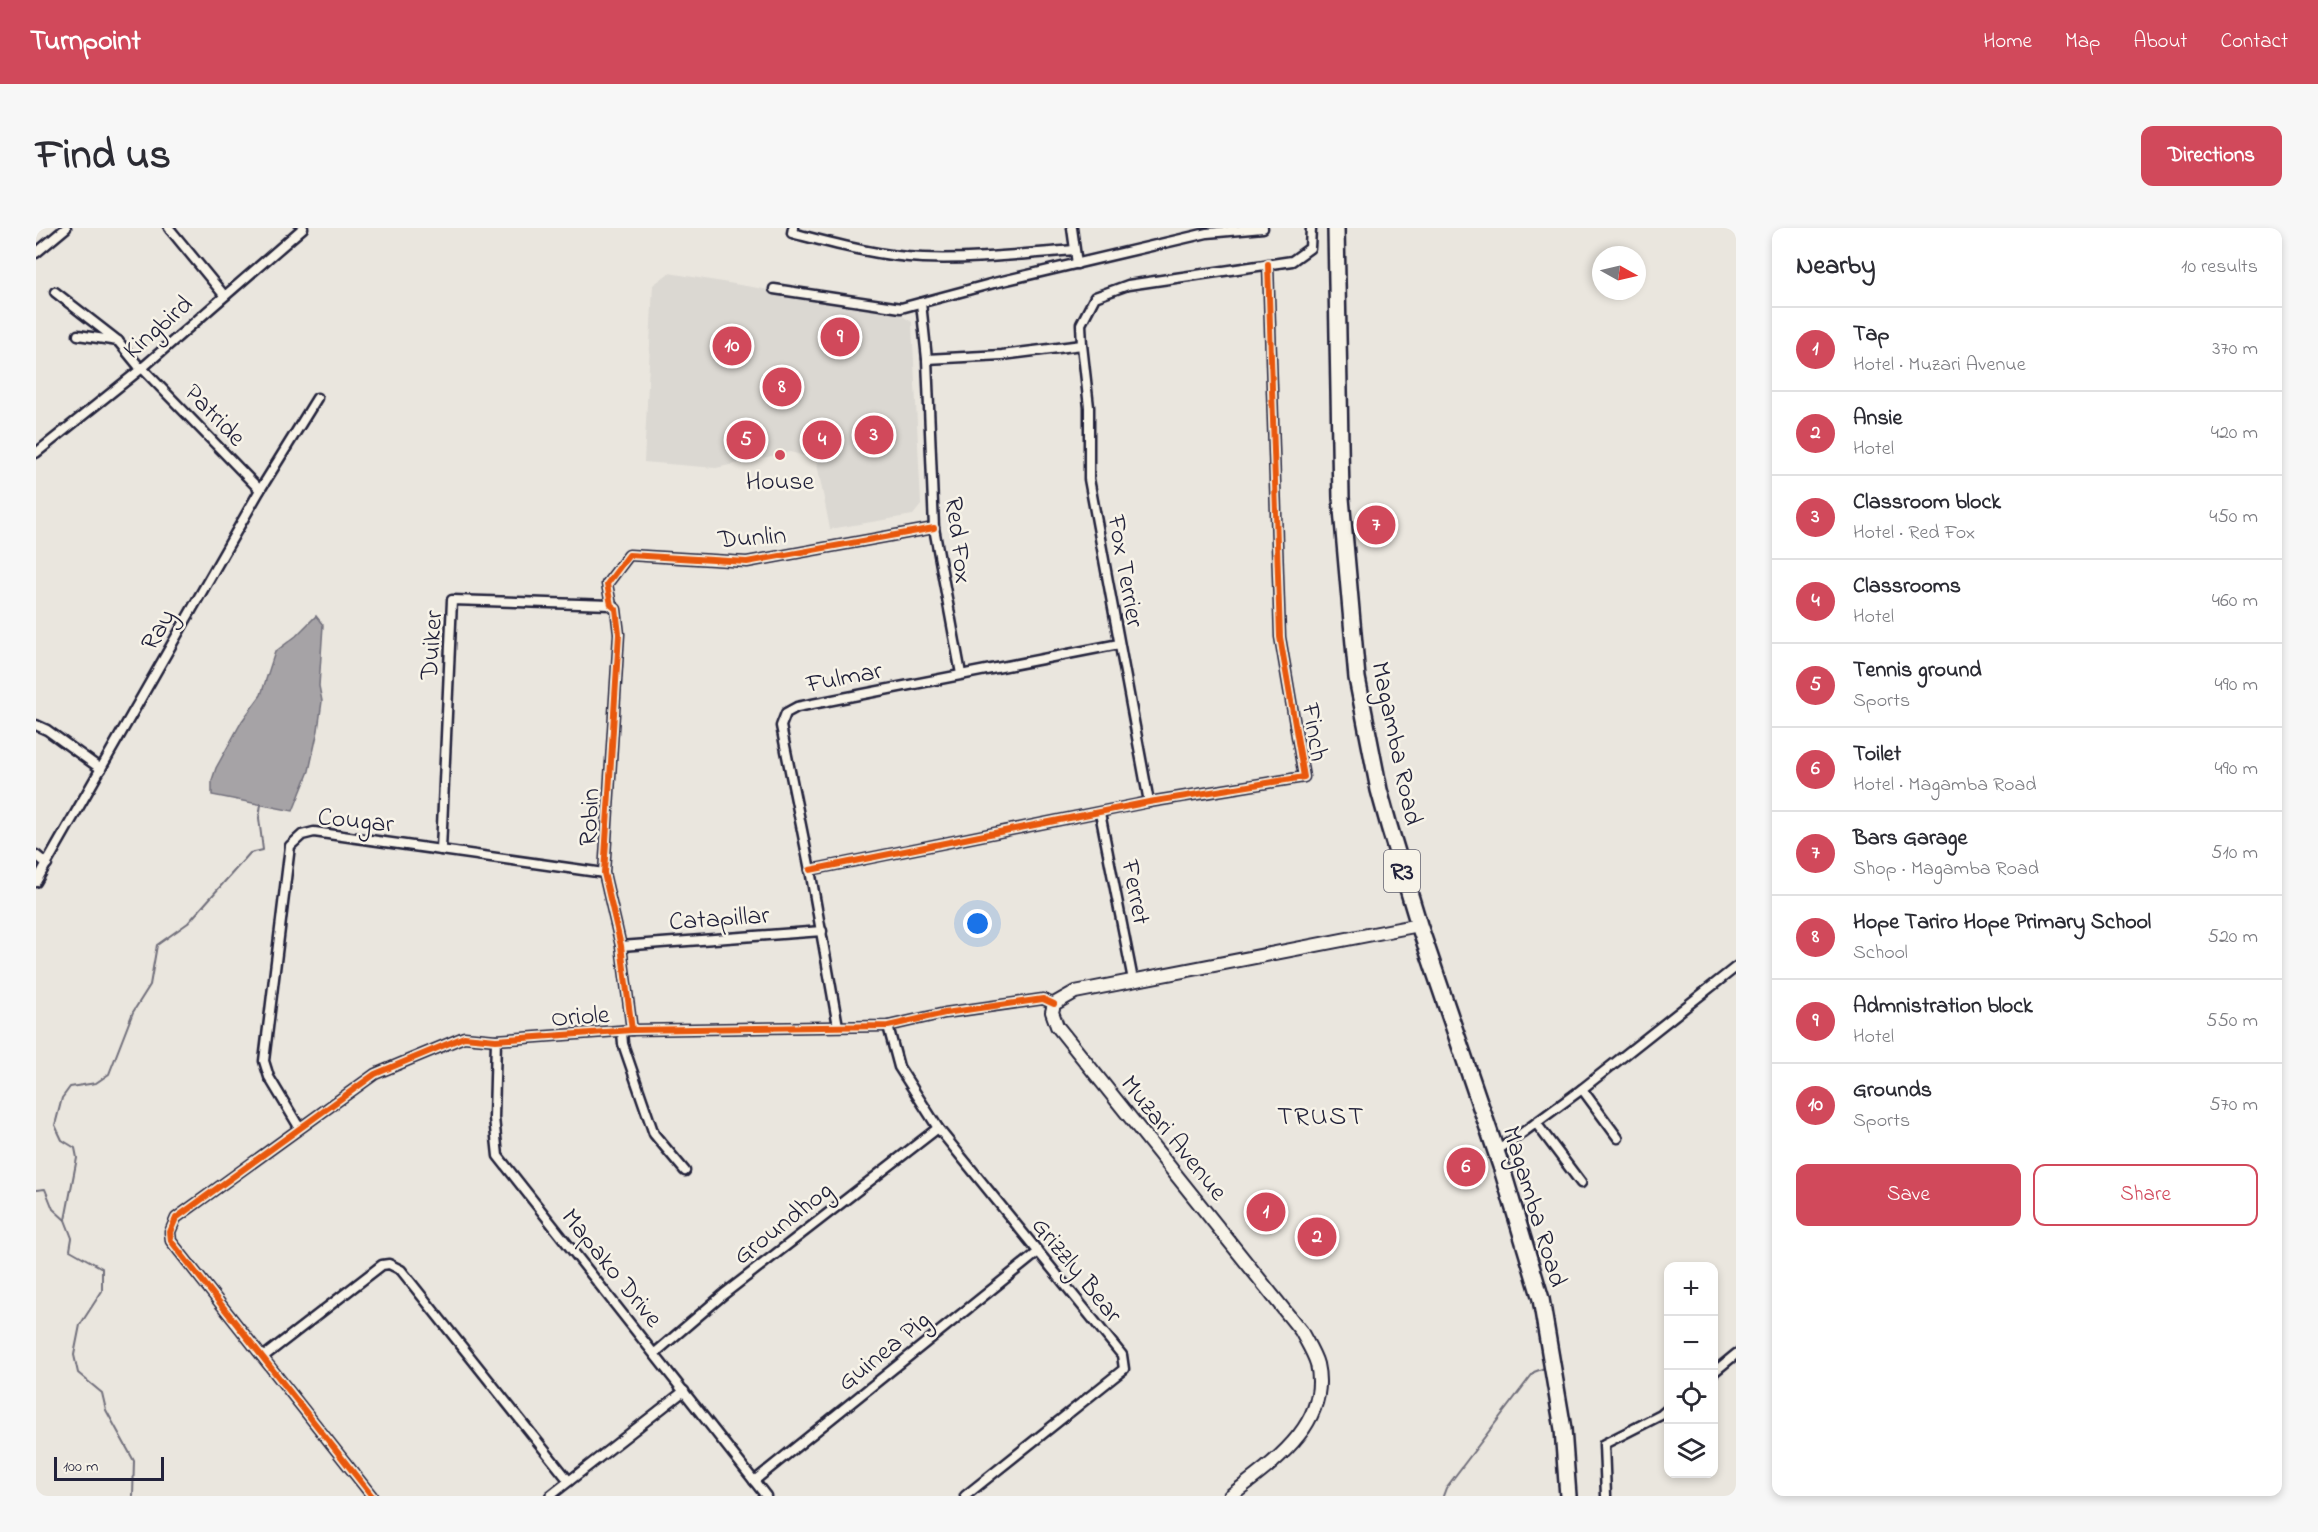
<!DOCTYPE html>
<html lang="en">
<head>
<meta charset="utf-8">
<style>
	:root { --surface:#fff; --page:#f7f7f7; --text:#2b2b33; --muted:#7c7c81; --line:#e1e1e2; --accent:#d1495b }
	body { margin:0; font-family:"Indie Flower",sans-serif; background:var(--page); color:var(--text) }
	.controls { position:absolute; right:18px; bottom:18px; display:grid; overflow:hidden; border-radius:12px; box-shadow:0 3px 9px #0003 }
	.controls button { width:54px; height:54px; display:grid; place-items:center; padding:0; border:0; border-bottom:2px solid var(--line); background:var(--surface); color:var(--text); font:30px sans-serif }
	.compass { position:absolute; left:1556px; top:18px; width:54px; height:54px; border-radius:50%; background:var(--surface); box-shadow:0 3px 9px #0003; rotate:98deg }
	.scale { position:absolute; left:18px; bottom:15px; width:110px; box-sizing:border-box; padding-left:6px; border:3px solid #22223b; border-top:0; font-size:16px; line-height:21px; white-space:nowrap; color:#22223b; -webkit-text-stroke:4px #f7f3e8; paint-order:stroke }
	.you { position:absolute; left:942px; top:696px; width:21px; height:21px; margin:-15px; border:4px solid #fff; border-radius:50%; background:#1a73e8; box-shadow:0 0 0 9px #1a73e833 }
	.badge { display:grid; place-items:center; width:39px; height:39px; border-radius:50%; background:var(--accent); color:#fff; font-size:20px; font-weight:700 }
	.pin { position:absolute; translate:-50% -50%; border:3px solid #fff; box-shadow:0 2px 6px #0006 }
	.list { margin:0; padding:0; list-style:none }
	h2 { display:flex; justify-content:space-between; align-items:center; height:78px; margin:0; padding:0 24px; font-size:26px }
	h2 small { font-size:20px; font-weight:400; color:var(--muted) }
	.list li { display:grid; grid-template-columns:39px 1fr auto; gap:18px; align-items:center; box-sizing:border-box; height:84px; padding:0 24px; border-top:2px solid var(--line) }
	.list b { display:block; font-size:22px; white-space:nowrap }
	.list p { margin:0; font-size:20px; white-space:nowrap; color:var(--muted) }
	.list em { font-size:20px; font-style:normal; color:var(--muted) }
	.actions { display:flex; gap:12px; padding:18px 24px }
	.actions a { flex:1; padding:14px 0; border:2px solid var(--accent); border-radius:12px; text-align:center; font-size:21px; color:var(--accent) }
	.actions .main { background:var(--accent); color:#fff }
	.icon { flex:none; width:33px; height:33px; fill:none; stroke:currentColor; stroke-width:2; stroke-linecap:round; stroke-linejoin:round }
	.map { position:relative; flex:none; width:1700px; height:1268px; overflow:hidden; border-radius:12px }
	header { display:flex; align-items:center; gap:36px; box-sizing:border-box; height:84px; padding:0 30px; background:var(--accent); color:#fff }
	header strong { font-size:28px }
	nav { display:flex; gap:33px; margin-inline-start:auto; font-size:21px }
	.intro { display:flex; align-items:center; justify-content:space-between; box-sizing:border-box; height:144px; padding:0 36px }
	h1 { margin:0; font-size:42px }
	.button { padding:15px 27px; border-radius:12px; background:var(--accent); color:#fff; font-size:21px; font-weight:700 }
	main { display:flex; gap:36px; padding:0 36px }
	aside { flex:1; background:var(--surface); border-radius:12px; box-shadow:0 3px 9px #0003 }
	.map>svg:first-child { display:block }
	.built { fill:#dbd8d2 }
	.water { fill:#a6a3a6; stroke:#716f7b; stroke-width:1.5 }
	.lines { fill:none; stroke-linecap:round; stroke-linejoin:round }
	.stream { stroke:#716f7b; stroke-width:2 }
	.street-casing { stroke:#22223b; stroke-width:13 }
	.secondary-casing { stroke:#22223b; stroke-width:16 }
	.highway-casing { stroke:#22223b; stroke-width:20 }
	.street { stroke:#f7f3e8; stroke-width:8 }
	.secondary { stroke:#f7f3e8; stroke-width:12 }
	.highway { stroke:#f7f3e8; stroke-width:15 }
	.cycleway-casing { stroke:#f7f3e8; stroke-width:10 }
	.cycleway { stroke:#e8590c; stroke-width:6 }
	.poi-dot { fill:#d1495b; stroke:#f7f3e8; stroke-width:2 }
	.labels { text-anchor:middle; stroke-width:5; stroke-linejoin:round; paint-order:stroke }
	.shield { fill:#f7f3e8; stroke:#62616f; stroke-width:1.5 }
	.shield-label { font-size:24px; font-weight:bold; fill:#22223b }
	.street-label { font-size:26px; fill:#22223b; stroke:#f7f3e8 }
	.poi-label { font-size:26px; fill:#22223b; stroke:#f7f3e8 }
	.neighbourhood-label { font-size:27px; letter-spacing:1.5px; fill:#22223b; stroke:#f7f3e8 }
</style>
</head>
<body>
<header>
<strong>Turnpoint</strong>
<nav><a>Home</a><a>Map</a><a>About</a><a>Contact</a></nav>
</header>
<div class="intro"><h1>Find us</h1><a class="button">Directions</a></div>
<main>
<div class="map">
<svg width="1700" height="1268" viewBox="0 0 1700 1268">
	<rect width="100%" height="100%" fill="#eae6de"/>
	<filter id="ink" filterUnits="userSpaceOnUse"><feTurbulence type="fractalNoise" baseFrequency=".0167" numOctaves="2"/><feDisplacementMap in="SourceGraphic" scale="12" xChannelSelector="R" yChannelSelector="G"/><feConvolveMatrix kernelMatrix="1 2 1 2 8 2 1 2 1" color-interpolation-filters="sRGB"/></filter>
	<g filter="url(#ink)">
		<path class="built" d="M633,45l225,38 18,11 9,183 -8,10 -83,14 -14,-70 -26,-7 -74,16 -72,-6 9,-177z"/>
		<path class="water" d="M280,388l7,9 -4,61 3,15 -4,29 -9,41 -16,40 -81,-16v-15l4,-12 26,-47 19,-26 14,-43 21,-16z"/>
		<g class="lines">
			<g class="stream">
				<path d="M0,962l9,-1 8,20 12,11 7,18 -2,12 32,18v23l-22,34 -6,30 4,18 24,20 4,17 28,51 -1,35"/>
				<path d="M29,992l12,-62 -2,-10 -13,-8 -7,-15 7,-27 8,-11 26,-4 13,-9 24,-62 17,-27 7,-40 31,-22 62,-70 13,-3 -4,-32 2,-14"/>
				<path d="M1407,1268l3,-8 88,-116 13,-5"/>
			</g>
			<g class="street-casing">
				<g id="street">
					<path d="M133,0l55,67"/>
					<path d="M757,0l-1,5c43,11 86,23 131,25 50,2 101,-4 151,-8"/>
					<path d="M1036,0l5,36"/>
					<path d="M0,25l30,-25"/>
					<path d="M738,61l127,19 93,-25 213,-50 56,-5"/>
					<path d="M19,64l63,49 23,28"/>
					<path d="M885,75l6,56 7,169 27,146"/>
					<path d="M42,107l40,6"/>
					<path d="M891,131l75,-4 80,-10"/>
					<path d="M106,140l118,122"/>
					<path d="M0,225l105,-84 162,-141"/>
					<path d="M0,497l11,5 54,39"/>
					<path d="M1113,574l-60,-323v-72l-7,-62 -1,-21 14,-27 33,-12 164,-24 18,-13 1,-20"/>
					<path d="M1064,585l33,167"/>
					<path d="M405,622l11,-250 159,5"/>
					<path d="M0,627l11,9"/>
					<path d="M774,642l339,-68 155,-25 -24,-140 -12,-373"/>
					<path d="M0,654l224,-392 57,-92"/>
					<path d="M585,718l201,-15"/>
					<path d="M802,798l-28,-156 -29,-144 5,-13 11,-6 322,-63"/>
					<path d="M852,798l11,41 39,61 184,227 2,14 -159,127"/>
					<path d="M596,802l-11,-84 -17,-73 15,-239 -3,-25 -5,-4 -4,-21 22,-29 118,7 187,-34"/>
					<path d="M586,803l1,13 31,90 31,37"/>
					<path d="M460,812l-2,78 4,38 268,340"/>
					<path d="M1546,861l36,49"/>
					<path d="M1500,895l45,60"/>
					<path d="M263,899l-30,-50 -5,-16 26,-215 12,-11 12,-3 290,41"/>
					<path d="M1460,923l14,-9 72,-53 154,-122"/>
					<path d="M619,1125l69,-59 214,-166"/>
					<path d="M227,1129l119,-92 7,-1 12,6 168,211"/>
					<path d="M1678,1144l22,-18"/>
					<path d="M718,1253l283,-228"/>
					<path d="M336,1268l-201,-255 -1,-9 6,-14 199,-144 89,-37 32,3 136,-10 256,-4 57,-13 98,-14 11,5"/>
					<path d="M514,1268l134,-105"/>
					<path d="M1570,1268l-2,-52 57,-29 7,-6"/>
				</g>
			</g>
			<g class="secondary-casing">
				<path id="secondary" d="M1194,1268c41,-32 101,-71 87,-132 -3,-11 -11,-23 -16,-33l-244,-305 -5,-14 2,-8 21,-12 344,-67"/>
			</g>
			<g class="highway-casing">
				<path id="highway" d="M1300,0l5,270 16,180 22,112 10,36 30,99 83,244 39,130 22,130 5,67"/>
			</g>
			<use href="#street" class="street"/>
			<use href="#secondary" class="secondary"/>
			<use href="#highway" class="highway"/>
			<g class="cycleway-casing">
				<g id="cycleway">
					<path d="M774,642l339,-68 155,-25 -24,-140 -12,-373"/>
					<path d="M596,802l-11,-84 -17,-73 15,-239 -3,-25 -5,-4 -4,-21 22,-29 118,7 187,-34"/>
					<path d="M336,1268l-201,-255 -1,-9 6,-14 199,-144 89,-37 32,3 136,-10 256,-4 57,-13 98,-14 11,5"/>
				</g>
			</g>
			<use href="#cycleway" class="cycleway"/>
		</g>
	</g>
	<circle class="poi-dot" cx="744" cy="227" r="6"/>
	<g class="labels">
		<rect class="shield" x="1348" y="622" width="36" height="42" rx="4.5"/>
		<g class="shield-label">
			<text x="1366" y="651">R3</text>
		</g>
		<g class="street-label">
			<text transform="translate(121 98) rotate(-41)" y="9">Kingbird</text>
			<text transform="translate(180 186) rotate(46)" y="9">Patride</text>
			<text transform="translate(716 308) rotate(-4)" y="9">Dunlin</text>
			<text transform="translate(924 312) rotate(83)" y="9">Red Fox</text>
			<text transform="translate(1091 343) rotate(80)" y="9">Fox Terrier</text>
			<text transform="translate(121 401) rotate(-60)" y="9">Ray</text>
			<text transform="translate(394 417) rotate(-86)" y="9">Duiker</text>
			<text transform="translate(808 448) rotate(-11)" y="9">Fulmar</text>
			<text transform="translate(1280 504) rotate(81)" y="9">Finch</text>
			<text transform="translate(1362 515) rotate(78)" y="9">Magamba Road</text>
			<text transform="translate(552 589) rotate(-87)" y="9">Robin</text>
			<text transform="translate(320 591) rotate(6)" y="9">Cougar</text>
			<text transform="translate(1101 664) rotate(79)" y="9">Ferret</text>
			<text transform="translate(683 689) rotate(-4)" y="9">Catapillar</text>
			<text transform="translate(544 787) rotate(-4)" y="9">Oriole</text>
			<text transform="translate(1139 909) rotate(51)" y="9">Muzari Avenue</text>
			<text transform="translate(1500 978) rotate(73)" y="9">Magamba Road</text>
			<text transform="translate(746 994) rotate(-38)" y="9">Groundhog</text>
			<text transform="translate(577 1039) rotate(51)" y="9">Mapako Drive</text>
			<text transform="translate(1042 1041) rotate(51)" y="9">Grizzly Bear</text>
			<text transform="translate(847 1122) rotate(-39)" y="9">Guinea Pig</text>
		</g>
		<g class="poi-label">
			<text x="744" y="261">House</text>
		</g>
		<g class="neighbourhood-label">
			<text x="1285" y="896">TRUST</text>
		</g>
	</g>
</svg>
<div class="controls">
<button>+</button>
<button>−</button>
<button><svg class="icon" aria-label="locate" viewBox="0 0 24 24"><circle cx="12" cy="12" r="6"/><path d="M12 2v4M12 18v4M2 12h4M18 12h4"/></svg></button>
<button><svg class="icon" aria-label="layers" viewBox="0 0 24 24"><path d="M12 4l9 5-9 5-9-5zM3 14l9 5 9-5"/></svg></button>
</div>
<svg class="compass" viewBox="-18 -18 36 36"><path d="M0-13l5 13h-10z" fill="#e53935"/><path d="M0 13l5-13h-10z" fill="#7c7c81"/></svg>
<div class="scale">100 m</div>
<div class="you"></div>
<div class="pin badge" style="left:1230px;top:984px">1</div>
<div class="pin badge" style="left:1281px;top:1009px">2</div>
<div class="pin badge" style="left:838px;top:207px">3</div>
<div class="pin badge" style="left:786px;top:212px">4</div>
<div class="pin badge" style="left:710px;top:212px">5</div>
<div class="pin badge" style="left:1430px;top:939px">6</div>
<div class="pin badge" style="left:1340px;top:297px">7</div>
<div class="pin badge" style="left:746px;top:159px">8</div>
<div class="pin badge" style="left:804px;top:109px">9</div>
<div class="pin badge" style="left:696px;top:118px">10</div>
</div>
<aside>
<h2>Nearby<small>10 results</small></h2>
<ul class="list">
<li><span class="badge">1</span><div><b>Tap</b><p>Hotel · Muzari Avenue</p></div><em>370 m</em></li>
<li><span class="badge">2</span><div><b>Ansie</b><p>Hotel</p></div><em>420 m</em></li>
<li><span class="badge">3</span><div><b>Classroom block</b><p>Hotel · Red Fox</p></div><em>450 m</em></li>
<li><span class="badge">4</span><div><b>Classrooms</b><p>Hotel</p></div><em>460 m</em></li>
<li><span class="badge">5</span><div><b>Tennis ground</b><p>Sports</p></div><em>490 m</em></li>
<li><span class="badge">6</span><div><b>Toilet</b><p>Hotel · Magamba Road</p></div><em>490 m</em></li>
<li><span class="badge">7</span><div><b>Bars Garage</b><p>Shop · Magamba Road</p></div><em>510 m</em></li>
<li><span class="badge">8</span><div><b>Hope Tariro Hope Primary School</b><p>School</p></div><em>520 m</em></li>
<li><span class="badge">9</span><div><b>Admnistration block</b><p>Hotel</p></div><em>550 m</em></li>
<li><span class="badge">10</span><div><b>Grounds</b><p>Sports</p></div><em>570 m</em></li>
</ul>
<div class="actions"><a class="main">Save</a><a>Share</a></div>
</aside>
</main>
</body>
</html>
